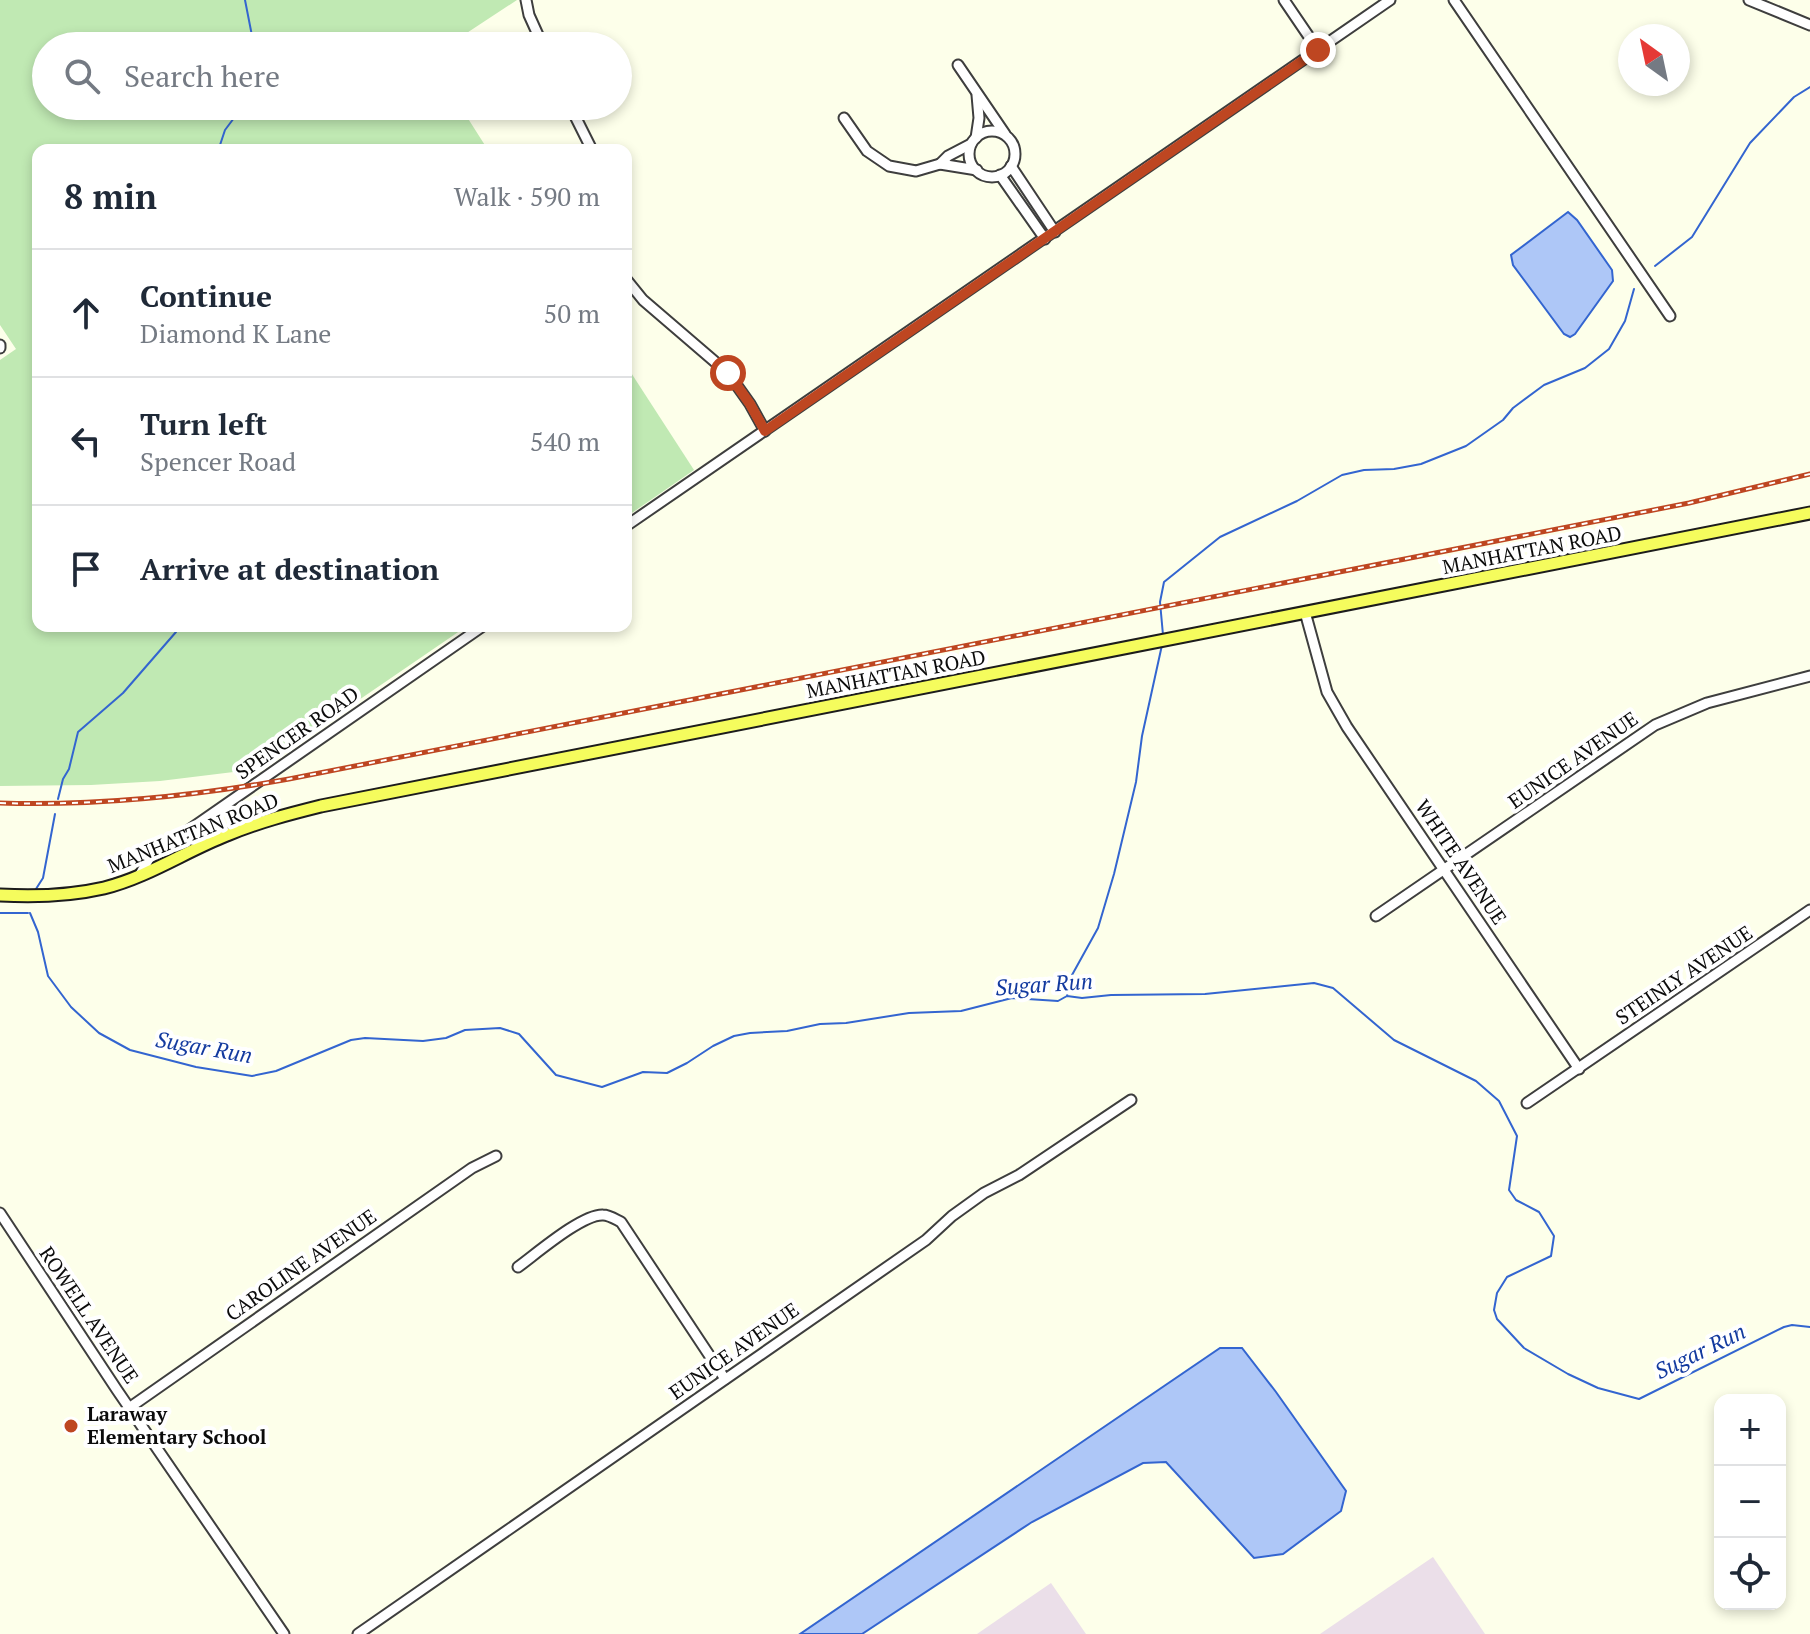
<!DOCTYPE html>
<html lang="en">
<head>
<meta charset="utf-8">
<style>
	:root { --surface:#fff; --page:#f6f6f7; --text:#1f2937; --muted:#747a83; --line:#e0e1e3 }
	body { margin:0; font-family:"PT Serif",serif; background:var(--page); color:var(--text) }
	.controls { position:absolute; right:24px; bottom:24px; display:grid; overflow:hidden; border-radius:16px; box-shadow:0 4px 12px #0003 }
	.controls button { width:72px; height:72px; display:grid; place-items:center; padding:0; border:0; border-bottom:2px solid var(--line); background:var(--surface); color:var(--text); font:40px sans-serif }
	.compass { position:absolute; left:1618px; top:24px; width:72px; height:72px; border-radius:50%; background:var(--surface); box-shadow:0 4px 12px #0003; rotate:327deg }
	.stop { position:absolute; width:24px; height:24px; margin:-18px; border:6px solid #be4621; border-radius:50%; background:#fff }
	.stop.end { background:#be4621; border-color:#fff; box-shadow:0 2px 8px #0008 }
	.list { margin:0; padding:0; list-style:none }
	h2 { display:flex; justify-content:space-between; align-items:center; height:104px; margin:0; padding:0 32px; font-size:34px }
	h2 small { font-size:26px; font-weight:400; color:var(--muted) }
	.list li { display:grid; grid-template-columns:52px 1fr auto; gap:24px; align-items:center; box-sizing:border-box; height:128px; padding:0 32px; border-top:2px solid var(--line) }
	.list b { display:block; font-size:30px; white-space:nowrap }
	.list p { margin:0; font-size:26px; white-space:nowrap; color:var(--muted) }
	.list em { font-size:26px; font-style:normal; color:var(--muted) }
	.icon { flex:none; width:44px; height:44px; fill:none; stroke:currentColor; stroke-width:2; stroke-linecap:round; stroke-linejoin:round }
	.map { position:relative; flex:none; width:1810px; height:1634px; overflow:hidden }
	.search { position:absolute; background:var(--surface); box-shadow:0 4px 12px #0003; left:32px; top:32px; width:600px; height:88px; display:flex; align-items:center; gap:20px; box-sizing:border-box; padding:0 28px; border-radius:44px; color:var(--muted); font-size:30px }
	.panel { position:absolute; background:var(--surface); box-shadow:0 4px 12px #0003; left:32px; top:144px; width:600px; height:488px; border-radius:16px }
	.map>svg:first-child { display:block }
	.industrial { fill:#ebdfe9 }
	.green { fill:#c0e9b3 }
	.water { fill:#aec7f7; stroke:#3365d0; stroke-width:2 }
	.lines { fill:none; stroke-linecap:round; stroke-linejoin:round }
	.stream { stroke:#3365d0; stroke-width:2 }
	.minor-casing { stroke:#3e3e3e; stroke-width:13 }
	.major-casing { stroke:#1c1c1c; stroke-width:15 }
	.minor { stroke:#fff; stroke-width:9 }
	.major { stroke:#f5fc5d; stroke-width:11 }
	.rail-casing { stroke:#be4621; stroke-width:5 }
	.rail { stroke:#fff; stroke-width:2; stroke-dasharray:6; stroke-linecap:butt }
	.route { stroke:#be4621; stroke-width:10 }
	.poi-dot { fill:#be4621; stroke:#fff; stroke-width:3 }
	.labels { text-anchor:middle; stroke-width:8; stroke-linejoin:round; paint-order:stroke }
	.street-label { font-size:20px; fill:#0b0b0b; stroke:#fff }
	.poi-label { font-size:20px; font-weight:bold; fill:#0b0b0b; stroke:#fff; text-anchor:start }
	.water-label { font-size:22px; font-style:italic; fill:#133a9f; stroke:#fff }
</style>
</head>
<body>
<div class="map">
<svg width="1810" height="1634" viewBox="0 0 1810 1634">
	<rect width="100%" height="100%" fill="#fdffea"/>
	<g class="industrial">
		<path d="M1433,1557l52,77h-165z"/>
		<path d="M1051,1583l35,51h-109z"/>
	</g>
	<g class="green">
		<path d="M0,0h517l-70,46h-401v60h414l28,44h-450v476h429l-209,143 -98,12 -69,4 -91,1v-426l16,-11 -16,-24z"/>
		<path d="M626,365l68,105 -68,47z"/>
	</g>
	<g class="water">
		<path d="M1568,212l9,8 35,50 1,11 -38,53 -5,3 -6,-3 -51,-69 -2,-10z"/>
		<path d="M1220,1348h22l34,44 70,99 -5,20 -58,43 -29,4 -88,-96 -23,1 -111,59 -170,112h-62z"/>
	</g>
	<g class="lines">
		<g class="stream">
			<path d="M245,0l9,46"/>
			<path d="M220,145l5,-15 18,-24"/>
			<path d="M1655,266l37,-29 58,-94 44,-46 16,-10"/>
			<path d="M1163,635l-3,-33 4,-20 56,-45 77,-36 45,-26 22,-5 30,-1 27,-5 45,-18 37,-26 10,-12 31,-23 41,-17 24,-19 16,-28 9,-32"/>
			<path d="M58,799l5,-20 6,-10 9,-37 45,-39 53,-61 2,-6"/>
			<path d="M34,892l9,-14 12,-64"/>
			<path d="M0,913h28"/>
			<path d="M30,913l8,19 10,44 23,31 28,26 31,17 66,17 56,9 24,-5 75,-31 14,-2 58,3 23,-3 19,-8 35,-2 19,6 37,41 46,12 41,-15 24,1 20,-10 26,-17 21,-10 16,-3 37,-2 33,-7 26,-1 63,-10 52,-2 51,-13 46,3 9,-5 15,2 29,-3 94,-1 109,-11 19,5 61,52 82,41 23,20 18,35 -8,54 7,10 23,12 15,24 -3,20 -44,21 -10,16 -3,17 3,9 27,29 44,26 30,14 41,11 145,-72 8,-2 18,2"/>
			<path d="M1067,995l5,-20 26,-47 16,-54 22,-92 6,-46 20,-91"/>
		</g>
		<g class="minor-casing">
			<g id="minor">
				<path d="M526,0l3,15 14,31"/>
				<path d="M1284,0l34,50"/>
				<path d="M1454,0l216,316"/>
				<path d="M1749,0l61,25"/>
				<path d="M958,65l47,69"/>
				<path d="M570,106l22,44"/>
				<path d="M844,118l23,33 22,15 27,5 24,-7 37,6"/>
				<circle cx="992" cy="154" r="23"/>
				<path d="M976,138l3,-20 -2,-23"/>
				<path d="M940,164l8,-8 23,-12"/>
				<path d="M1011,166l44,66"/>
				<path d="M1000,175l45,64"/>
				<path d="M626,279l17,21 85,73 22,31 15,27"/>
				<path d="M0,345v3"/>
				<path d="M626,526l764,-526"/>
				<path d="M1305,612l22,80 20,35 232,342"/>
				<path d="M139,876l11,-19 333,-231"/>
				<path d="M1376,916l279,-191 52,-22 103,-27"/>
				<path d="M1527,1103l283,-193"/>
				<path d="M0,1213l117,177 167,244"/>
				<path d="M518,1267c18,-13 64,-53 85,-52 6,0 12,4 18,7l104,157"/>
				<path d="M129,1408l343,-240 24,-12"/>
				<path d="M358,1634l568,-394 26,-24 32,-23 35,-18 112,-75"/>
			</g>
		</g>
		<g class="major-casing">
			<path id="major" d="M0,895c35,2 69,1 104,-7 44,-11 82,-37 123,-53 31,-13 62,-21 94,-29l1489,-293"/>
		</g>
		<use href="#minor" class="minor"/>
		<use href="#major" class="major"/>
		<g class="rail-casing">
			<path id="rail" d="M0,803c97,3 194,-7 289,-24l1400,-276 121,-29"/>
		</g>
		<use href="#rail" class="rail"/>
	</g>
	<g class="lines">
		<path class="route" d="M728,373l22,31 15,27 553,-381"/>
	</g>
	<circle class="poi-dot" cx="71" cy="1426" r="8"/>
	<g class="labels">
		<g class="street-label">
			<text transform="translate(1532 550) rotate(-11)" y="7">MANHATTAN ROAD</text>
			<text transform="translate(896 674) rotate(-11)" y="7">MANHATTAN ROAD</text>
			<text transform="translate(297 733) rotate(-35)" y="7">SPENCER ROAD</text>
			<text transform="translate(1573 760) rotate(-35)" y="7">EUNICE AVENUE</text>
			<text transform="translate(193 833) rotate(-22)" y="7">MANHATTAN ROAD</text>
			<text transform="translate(1461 862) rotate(56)" y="7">WHITE AVENUE</text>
			<text transform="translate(1684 975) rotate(-34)" y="7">STEINLY AVENUE</text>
			<text transform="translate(301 1265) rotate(-35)" y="7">CAROLINE AVENUE</text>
			<text transform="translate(89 1315) rotate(56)" y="7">ROWELL AVENUE</text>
			<text transform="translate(734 1351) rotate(-35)" y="7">EUNICE AVENUE</text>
		</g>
		<g class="poi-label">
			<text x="87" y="1421">Laraway<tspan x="87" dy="23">Elementary School</tspan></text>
		</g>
		<g class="water-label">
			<text transform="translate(1044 984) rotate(-4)" y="8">Sugar Run</text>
			<text transform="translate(204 1047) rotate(10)" y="8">Sugar Run</text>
			<text transform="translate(1700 1351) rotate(-26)" y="8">Sugar Run</text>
		</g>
	</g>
</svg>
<div class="controls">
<button>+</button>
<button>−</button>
<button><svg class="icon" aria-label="locate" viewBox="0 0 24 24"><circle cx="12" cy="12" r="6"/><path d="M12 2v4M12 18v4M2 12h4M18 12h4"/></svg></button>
</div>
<svg class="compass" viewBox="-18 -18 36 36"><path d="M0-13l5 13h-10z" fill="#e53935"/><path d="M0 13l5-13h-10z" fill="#747a83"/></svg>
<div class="stop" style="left:728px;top:373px"></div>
<div class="stop end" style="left:1318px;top:50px"></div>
<div class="search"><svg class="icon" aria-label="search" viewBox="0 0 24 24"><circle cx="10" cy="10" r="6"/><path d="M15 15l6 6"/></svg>Search here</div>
<section class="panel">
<h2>8 min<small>Walk · 590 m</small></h2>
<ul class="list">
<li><svg class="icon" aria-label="ahead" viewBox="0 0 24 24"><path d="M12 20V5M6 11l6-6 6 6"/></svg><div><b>Continue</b><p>Diamond K Lane</p></div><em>50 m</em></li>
<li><svg class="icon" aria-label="left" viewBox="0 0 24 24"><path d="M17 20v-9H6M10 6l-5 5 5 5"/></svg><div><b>Turn left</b><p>Spencer Road</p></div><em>540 m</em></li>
<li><svg class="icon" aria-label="arrive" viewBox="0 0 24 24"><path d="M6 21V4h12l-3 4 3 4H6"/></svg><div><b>Arrive at destination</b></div></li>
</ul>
</section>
</div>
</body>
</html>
